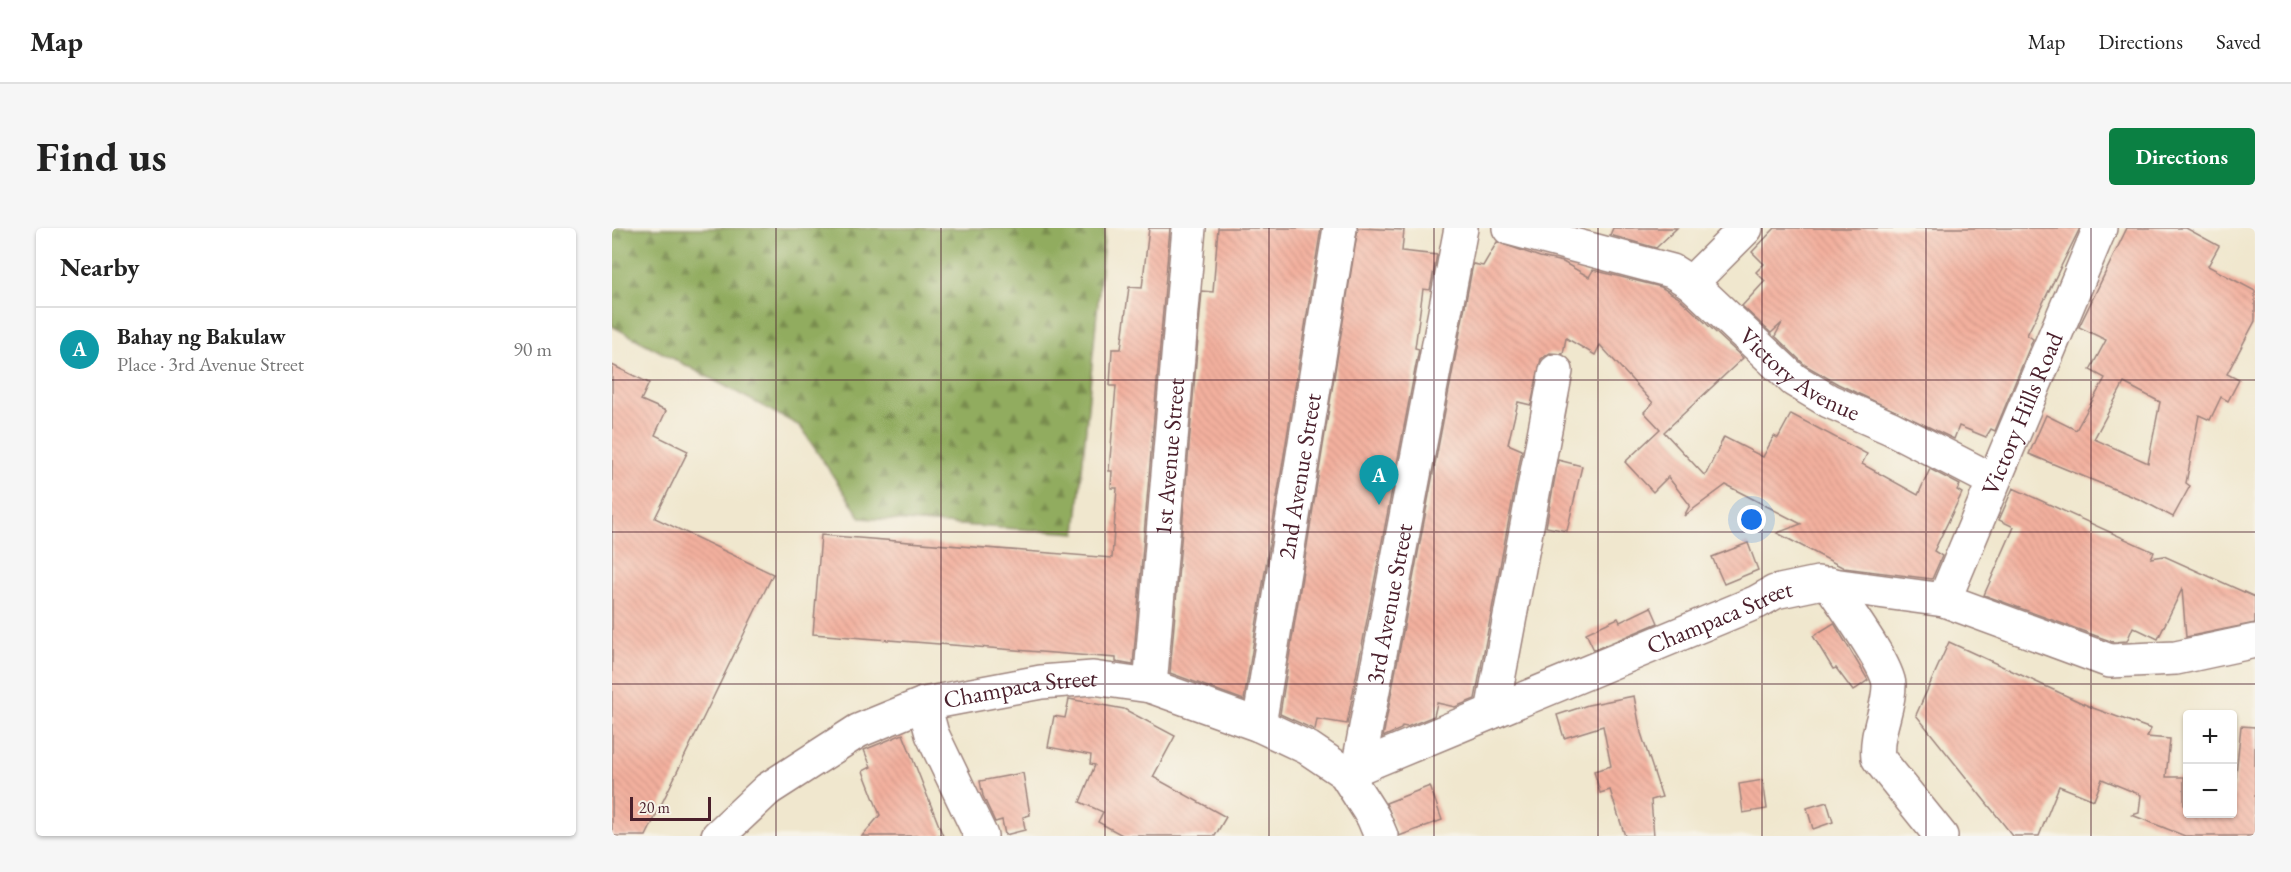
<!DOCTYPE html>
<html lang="en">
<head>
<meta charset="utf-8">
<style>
	:root { --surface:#fff; --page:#f6f6f6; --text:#222; --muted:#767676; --line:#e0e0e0; --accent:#0b8043 }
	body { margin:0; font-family:"EB Garamond",serif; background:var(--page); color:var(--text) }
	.controls { position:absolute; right:18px; bottom:18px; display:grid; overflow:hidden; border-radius:6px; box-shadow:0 2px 4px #0004 }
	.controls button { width:54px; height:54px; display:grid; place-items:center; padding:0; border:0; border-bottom:2px solid var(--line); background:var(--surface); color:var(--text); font:30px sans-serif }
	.scale { position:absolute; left:18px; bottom:15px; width:81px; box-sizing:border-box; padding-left:6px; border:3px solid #4a1f2b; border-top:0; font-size:16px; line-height:21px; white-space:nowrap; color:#4a1f2b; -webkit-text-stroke:4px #f7f3e8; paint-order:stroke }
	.you { position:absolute; left:1140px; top:292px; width:21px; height:21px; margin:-15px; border:4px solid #fff; border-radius:50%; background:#1a73e8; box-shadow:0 0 0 9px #1a73e833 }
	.badge { display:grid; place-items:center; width:39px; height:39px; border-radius:50%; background:var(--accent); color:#fff; font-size:20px; font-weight:700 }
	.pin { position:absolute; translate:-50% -50px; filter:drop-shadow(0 2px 3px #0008) }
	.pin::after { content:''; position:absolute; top:32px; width:21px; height:18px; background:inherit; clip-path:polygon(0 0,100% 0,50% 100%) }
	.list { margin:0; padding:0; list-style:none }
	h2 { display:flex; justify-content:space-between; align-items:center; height:78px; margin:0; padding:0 24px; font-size:26px }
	h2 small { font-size:20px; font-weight:400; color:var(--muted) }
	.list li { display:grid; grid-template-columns:39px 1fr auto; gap:18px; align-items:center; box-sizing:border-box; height:84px; padding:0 24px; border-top:2px solid var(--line) }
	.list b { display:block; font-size:22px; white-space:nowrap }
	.list p { margin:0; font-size:20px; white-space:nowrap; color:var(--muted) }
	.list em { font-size:20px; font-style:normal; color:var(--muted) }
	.map { position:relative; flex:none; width:1643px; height:608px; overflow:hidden; border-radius:6px }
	header { display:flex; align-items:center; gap:36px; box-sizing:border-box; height:84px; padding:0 30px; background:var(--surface); border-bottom:2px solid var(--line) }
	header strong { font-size:28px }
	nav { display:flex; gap:33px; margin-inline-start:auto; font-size:21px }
	.intro { display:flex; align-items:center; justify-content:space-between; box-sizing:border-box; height:144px; padding:0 36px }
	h1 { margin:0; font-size:42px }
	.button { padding:15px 27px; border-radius:6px; background:var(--accent); color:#fff; font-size:21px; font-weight:700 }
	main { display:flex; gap:36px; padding:0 36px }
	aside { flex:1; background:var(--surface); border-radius:6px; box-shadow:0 2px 4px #0004 }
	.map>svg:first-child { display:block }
	.forest { fill:url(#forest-firs); stroke:#6e6644; stroke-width:1.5 }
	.building { fill:url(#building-back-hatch); fill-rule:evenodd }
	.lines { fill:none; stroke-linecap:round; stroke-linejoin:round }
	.minor-casing { stroke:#9d837c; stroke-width:36 }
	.minor { stroke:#fff; stroke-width:33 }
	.grid { fill:none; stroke:#4a1f2b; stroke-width:1.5; stroke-opacity:0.55 }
	.labels { text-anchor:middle; stroke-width:5; stroke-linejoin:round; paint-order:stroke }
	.street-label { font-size:24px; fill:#4a1f2b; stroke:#f7f3e8 }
</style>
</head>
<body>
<header>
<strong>Map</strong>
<nav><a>Map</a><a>Directions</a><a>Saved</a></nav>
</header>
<div class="intro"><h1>Find us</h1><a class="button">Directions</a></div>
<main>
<aside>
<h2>Nearby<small></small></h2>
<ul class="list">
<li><span class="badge" style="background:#0f9aa8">A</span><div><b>Bahay ng Bakulaw</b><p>Place · 3rd Avenue Street</p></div><em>90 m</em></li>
</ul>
</aside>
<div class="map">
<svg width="1643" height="608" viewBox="0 0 1643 608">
	<defs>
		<pattern id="forest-firs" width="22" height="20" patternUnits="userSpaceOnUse" patternTransform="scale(1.5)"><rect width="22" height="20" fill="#91ac5e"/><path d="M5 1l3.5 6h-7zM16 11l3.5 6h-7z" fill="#788b4e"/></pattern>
		<pattern id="building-back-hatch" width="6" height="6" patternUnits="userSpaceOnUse" patternTransform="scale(1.5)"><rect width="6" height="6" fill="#f3b09e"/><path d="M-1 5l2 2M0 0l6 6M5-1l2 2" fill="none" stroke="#d29788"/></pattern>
	</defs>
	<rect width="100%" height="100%" fill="#f7f3e8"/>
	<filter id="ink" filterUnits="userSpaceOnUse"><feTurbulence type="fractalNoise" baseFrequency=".0167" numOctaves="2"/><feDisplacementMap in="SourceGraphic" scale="12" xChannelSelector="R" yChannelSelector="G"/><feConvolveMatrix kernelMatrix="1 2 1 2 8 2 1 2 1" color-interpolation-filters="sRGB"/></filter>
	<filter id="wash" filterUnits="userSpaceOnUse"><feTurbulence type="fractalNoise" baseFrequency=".008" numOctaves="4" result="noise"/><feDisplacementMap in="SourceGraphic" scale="24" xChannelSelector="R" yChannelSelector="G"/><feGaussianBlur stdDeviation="1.35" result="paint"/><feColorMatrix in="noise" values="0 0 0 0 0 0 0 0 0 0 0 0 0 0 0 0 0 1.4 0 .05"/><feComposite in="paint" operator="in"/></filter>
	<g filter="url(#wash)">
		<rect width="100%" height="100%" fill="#f0e7ce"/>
		<path class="forest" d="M0,0h493l-29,305 -215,-15 -61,-92 -188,-100z"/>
		<g id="blocks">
			<g class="building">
				<path d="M537,0h21l-37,437 -17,-3v-4l-303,-24 8,-99 291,23 5,-70h-6l1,-17h-3l7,-85h-6l2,-37h9l8,-62 13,1z"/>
				<path d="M606,0h103l-77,472 -74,-27 32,-382 11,1z"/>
				<path d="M746,0l46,2 -2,21 35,4 -7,35 -7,-1 -8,59 4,1 -72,375 -30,-5 -2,11 -35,-16z"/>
				<path d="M1001,0h64l-21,20 -46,-13z"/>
				<path d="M1163,0h305l-53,107 6,4 -38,92 -4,-2 -5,8 -27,-11 -5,13 -116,-55 -33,-19 -30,-29 7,-13 -11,10 -29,-27 23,-25 -9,-9 8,-8 -12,-12z"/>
				<path d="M1515,0h59l33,18 -11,20 47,25v30l-28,53 12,6 -11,21 -7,-4 -11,23 -11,-5 -13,68 4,3 -17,31 -32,-17 -112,-46 17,-39 30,15 29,-52 -15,-8 16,-30 -27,-13zM1512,155l36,19 -12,61 -54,-24z"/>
				<path d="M885,14l43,15 23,5 26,15 4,-7 68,17 18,11 64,60 -79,74 41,44 19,-39 39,20 11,-21 4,2 13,-24 76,40 -5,10 56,31 12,-26 30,16 -3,5 5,3 -28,58 8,5 -10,23 -88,-11 -67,-35 24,-9 -75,-39 -42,31 6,-11 -22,-28 -15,15 -28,-30 35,-33 -16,-17 9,-9 -53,-58 -5,10 -29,-17 -3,16 -13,-1 -9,6 -10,46 -13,-3 -10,42 14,6 -47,249 -20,8 -18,-4 -3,13 -27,11 -5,-1 -1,3 -18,8 90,-473 10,2z"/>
				<path d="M0,137l37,18 -8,17 25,11 -11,24 33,16 -33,67 118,56 -127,262h-34z"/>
				<path d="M946,232l24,6 -15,65 -21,-4z"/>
				<path d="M1401,260l141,64 -3,6 13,-2 91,41v26l-69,14 -4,-48 -24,50 -25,-12 -6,14 -14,1 -129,-47 30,-68 -15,-7z"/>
				<path d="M1136,315l10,27 -34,14 -12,-27z"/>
				<path d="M1039,379l7,16 -64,27 -8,-17 32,-15 2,4z"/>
				<path d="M1222,395l34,57 -15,11 -17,-23 -3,1 -20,-33z"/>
				<path d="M1337,414l144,66 58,21 -4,8 23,2 -4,38h18v28l3,1v7h45l9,-87 14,1v109h-70l-53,-21 7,-2 2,-18 -39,-16 -8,21 -35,-14 -20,50h-26l-97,-121z"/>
				<path d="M1022,468l7,37 21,64 -11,3 3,36h-29l-15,-46 -10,3 -6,-22 17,-5 -8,-40 -39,12 -7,-23 31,-10z"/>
				<path d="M457,471l55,10 51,27 -22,41 73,40 -11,19h-91l-26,-14 5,-10 -23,-10 15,-37 -5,-1 1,-9 -43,-8 6,-31 11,2z"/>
				<path d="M291,506l40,102h-81l18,-21 -17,-44 8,-4 -7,-17z"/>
				<path d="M411,545l7,42 -7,2 2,13 -20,5 -3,-15 -7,2 -12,-26 -3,-15z"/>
				<path d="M1151,552l4,29 -24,4 -4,-29z"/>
				<path d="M818,558l12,34 -43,16 -13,-33z"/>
				<path d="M1215,574l6,20 -20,7 -6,-21z"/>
			</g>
		</g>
	</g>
	<g filter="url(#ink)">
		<use href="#blocks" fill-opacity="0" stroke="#9d837c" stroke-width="1.5"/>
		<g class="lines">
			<g class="minor-casing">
				<g id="minor">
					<path id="s1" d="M897,0l163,43 19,12 103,97 35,21 62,27 101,52"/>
					<path d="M1079,55l55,-55"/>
					<path d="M1218,356c13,20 58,81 59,101 0,25 -14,47 -11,73l63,78"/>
					<path id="s2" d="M1332,372l156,-372"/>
					<path id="s3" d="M538,458l39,-458"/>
					<path d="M312,476l8,30 49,102"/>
					<path d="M880,484l64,-341"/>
					<path id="s4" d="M647,497l81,-497"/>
					<path id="s5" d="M746,541l103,-541"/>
					<path id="s6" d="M733,545l412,-171 18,-10 43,-9 126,17 166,61 66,-3 79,-17"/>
					<path id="s7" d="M106,608l50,-47 90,-58 66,-27 117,-22 52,-4 57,8 109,39 49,23 37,25 28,44 8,19"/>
				</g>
			</g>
			<use href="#minor" class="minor"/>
		</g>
	</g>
	<path class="grid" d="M164,0v608M329,0v608M493,0v608M657,0v608M822,0v608M986,0v608M1150,0v608M1314,0v608M1479,0v608M0,152h1643M0,304h1643M0,456h1643"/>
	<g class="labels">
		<g class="street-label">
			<text dy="8" stroke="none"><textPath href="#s1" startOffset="334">Victory Avenue</textPath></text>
			<text dy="8" stroke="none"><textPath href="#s2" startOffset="202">Victory Hills Road</textPath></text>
			<text dy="8" stroke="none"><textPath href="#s3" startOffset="230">1st Avenue Street</textPath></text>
			<text dy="8" stroke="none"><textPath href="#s4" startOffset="252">2nd Avenue Street</textPath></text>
			<text dy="8" stroke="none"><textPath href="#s5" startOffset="168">3rd Avenue Street</textPath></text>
			<text dy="8" stroke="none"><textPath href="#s6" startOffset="406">Champaca Street</textPath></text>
			<text dy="8" stroke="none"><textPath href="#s7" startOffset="345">Champaca Street</textPath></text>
		</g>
	</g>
</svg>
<div class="controls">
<button>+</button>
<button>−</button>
</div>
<div class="scale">20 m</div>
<div class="you"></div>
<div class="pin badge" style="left:767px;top:277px;background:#0f9aa8">A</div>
</div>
</main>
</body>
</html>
